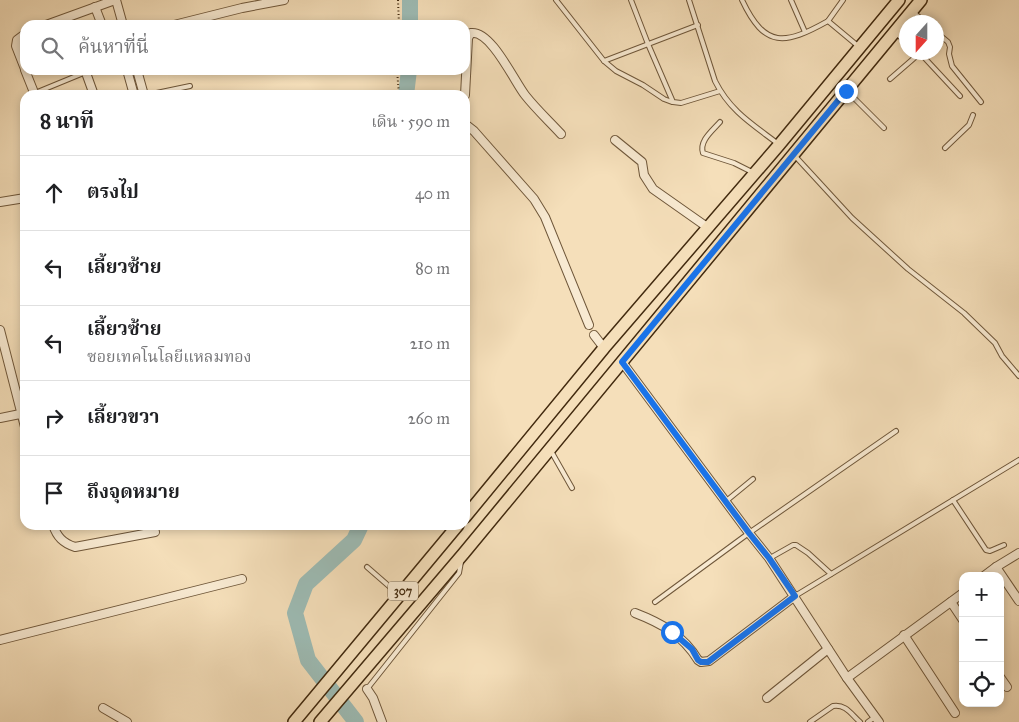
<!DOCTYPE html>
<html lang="th">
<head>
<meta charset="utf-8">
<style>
	:root { --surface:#fff; --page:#f2f2f2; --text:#202124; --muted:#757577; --line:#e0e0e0 }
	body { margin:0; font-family:"IM FELL Great Primer","Noto Serif Thai",serif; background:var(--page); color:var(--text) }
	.controls { position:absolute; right:15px; bottom:15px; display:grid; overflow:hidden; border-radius:10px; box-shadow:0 2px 8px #0003 }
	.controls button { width:45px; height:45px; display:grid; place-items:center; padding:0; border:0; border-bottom:1px solid var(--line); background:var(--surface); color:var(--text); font:25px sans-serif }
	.compass { position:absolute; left:899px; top:15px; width:45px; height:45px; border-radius:50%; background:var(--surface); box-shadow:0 2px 8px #0003; rotate:201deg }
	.stop { position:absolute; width:15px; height:15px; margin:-11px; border:4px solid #1a73e8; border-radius:50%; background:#fff }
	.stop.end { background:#1a73e8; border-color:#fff; box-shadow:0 1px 5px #0008 }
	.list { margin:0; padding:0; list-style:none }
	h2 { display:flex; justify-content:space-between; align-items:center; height:65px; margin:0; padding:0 20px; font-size:21px }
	h2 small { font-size:16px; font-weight:400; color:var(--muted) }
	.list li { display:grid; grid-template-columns:32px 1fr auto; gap:15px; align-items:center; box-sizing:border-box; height:75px; padding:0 20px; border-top:1px solid var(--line) }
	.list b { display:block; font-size:19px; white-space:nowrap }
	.list p { margin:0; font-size:16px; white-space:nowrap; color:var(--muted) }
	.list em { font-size:16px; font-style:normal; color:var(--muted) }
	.icon { flex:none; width:28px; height:28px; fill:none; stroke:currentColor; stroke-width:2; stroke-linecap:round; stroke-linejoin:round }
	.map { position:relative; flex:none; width:1019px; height:722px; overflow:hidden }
	.search { position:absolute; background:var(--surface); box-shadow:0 2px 8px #0003; left:20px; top:20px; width:450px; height:55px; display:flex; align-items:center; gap:12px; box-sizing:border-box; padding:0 18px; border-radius:15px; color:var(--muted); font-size:19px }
	.panel { position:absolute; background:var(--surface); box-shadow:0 2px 8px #0003; left:20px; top:90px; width:450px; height:440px; border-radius:15px }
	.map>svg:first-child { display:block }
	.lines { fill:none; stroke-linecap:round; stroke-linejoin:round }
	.river { stroke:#9dbcb5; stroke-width:16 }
	.service-casing { stroke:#6f573a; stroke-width:6 }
	.minor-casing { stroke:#6f573a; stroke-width:10 }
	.primary-casing { stroke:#422a0f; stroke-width:14 }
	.path { stroke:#422a0f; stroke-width:2; stroke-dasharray:1 2.5; stroke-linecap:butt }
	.service { stroke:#f8ead2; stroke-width:4 }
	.minor { stroke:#f8ead2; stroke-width:8 }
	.primary { stroke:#f5dfba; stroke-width:11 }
	.route { stroke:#1a73e8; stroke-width:6 }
	.labels { text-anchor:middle; stroke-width:4; stroke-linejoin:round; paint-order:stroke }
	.shield { fill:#f8ead2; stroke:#79644a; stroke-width:1 }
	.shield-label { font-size:12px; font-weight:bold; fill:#422a0f }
</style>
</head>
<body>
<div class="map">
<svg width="1019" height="722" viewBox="0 0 1019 722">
	<rect width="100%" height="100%" fill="#f5dfba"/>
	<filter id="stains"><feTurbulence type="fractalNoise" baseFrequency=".004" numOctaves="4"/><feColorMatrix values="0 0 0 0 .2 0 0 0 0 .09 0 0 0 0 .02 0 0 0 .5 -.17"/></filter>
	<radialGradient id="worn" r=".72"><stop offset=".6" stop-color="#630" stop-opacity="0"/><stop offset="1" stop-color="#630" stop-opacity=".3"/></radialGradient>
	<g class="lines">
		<g class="river">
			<path d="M410,25v-25"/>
			<path d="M406,95l3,-25"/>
			<path d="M356,722l-48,-62 -13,-47 11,-29 48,-44 7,-15"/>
		</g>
		<g class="service-casing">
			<g id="service">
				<path d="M556,0l48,61 12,10 27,14 21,14 8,3"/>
				<path d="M631,0l17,44 25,58 8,1 39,-12"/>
				<path d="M689,0l26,81c15,30 37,43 62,62"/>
				<path d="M742,0c23,49 43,45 86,21l30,25"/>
				<path d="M791,0l14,32"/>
				<path d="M913,12l12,10"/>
				<path d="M828,21l15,-21"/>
				<path d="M936,32l12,10 2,5 -1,7 3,12 29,36"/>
				<path d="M897,34l9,8"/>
				<path d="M604,61l94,-36"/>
				<path d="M890,79l30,-26 40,43"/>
				<path d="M848,92l36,36"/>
				<path d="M35,93l51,-21"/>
				<path d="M147,95l43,-9"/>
				<path d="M720,122c-8,9 -21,19 -17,31l31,10 18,9"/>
				<path d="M945,148l24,-23 4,-10"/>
				<path d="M795,156l57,62 56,51 56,44 31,30 7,13 17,20"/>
				<path d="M551,451l21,37"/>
				<path d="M953,500l33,50 4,1 14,-6"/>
				<path d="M725,502l28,-23"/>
				<path d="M770,558l23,-13h3l12,8 23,21"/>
				<path d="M367,567l31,27"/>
				<path d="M795,596l224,-136"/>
				<path d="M655,602l94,-69 147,-102"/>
				<path d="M367,689l92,-116 2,-11"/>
				<path d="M810,722l23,-16c13,-2 18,8 27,16"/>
				<path d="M868,722l7,-5"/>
			</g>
		</g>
		<g class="minor-casing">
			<g id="minor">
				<path d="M116,0l7,25"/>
				<path d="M95,7l7,18"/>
				<path d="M46,25l69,-25"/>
				<path d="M174,25l68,-17 42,-8"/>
				<path d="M25,34l-8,6 -1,6 9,23"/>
				<path d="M25,70l10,25"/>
				<path d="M85,70l9,25"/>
				<path d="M127,70l7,25"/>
				<path d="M137,70l7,25"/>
				<path d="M465,95l3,-57 3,-5c20,-3 43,48 54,62 11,14 24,26 36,39"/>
				<path d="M465,124l9,7 60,68 11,18 44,108"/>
				<path d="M615,140l27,22 2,13 9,14 54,38"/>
				<path d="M0,202l25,-4"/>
				<path d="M0,330l25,97"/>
				<path d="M594,335l10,13"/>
				<path d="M622,362l127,171 20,25 78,120 32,44"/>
				<path d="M0,418l25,-5"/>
				<path d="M53,525c4,12 10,18 22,22l80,-15"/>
				<path d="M996,567l23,34"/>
				<path d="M984,576l12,-9 23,-14"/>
				<path d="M951,602l12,18"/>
				<path d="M635,613c26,10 48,22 63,47l3,2 8,-1 86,-65"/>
				<path d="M904,635l51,78"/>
				<path d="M0,640l242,-61"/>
				<path d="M1000,677l7,10"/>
				<path d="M847,678l116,-85"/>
				<path d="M367,689l6,9 9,24"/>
				<path d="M767,698l61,-49"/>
				<path d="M103,708l24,14"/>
			</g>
		</g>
		<g class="primary-casing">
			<g id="primary">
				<path d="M465,517l139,-169 175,-203 120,-145"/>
				<path d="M294,722l164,-197"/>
				<path d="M320,722l144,-169 457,-553"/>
			</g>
		</g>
		<g class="path">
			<path d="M398,0l1,25"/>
			<path d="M397,70l2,25"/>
		</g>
		<use href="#service" class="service"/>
		<use href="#minor" class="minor"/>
		<use href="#primary" class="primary"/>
	</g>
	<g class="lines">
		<path class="route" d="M672,632l20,17 6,11 3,2h7l87,-66 -26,-38 -20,-25 -127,-171 224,-271"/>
	</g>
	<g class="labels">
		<rect class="shield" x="388" y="581.5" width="30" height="19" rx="4"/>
		<g class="shield-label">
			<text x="403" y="595">307</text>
		</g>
	</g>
	<rect width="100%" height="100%" filter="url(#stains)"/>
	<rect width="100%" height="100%" fill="url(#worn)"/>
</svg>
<div class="controls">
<button>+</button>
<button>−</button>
<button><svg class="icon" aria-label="locate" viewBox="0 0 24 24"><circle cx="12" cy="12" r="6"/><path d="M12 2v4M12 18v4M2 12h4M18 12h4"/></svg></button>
</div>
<svg class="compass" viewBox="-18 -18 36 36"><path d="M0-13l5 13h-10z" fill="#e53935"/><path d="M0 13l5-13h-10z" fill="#757577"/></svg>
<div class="stop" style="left:672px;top:632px"></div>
<div class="stop end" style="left:846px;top:91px"></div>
<div class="search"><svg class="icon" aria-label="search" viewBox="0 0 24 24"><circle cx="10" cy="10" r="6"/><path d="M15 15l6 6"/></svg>ค้นหาที่นี่</div>
<section class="panel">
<h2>8 นาที<small>เดิน · 590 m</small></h2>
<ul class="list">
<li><svg class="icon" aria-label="ahead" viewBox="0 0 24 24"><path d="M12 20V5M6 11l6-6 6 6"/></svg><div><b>ตรงไป</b></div><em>40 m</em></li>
<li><svg class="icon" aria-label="left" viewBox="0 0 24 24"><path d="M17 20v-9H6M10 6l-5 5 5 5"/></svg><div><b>เลี้ยวซ้าย</b></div><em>80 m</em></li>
<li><svg class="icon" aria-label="left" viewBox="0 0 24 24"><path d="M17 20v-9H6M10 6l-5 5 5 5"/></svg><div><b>เลี้ยวซ้าย</b><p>ซอยเทคโนโลยีแหลมทอง</p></div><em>210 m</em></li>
<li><svg class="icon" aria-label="right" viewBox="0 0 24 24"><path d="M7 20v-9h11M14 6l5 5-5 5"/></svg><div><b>เลี้ยวขวา</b></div><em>260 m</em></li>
<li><svg class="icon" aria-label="arrive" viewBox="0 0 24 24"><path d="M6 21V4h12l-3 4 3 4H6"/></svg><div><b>ถึงจุดหมาย</b></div></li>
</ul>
</section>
</div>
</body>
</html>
